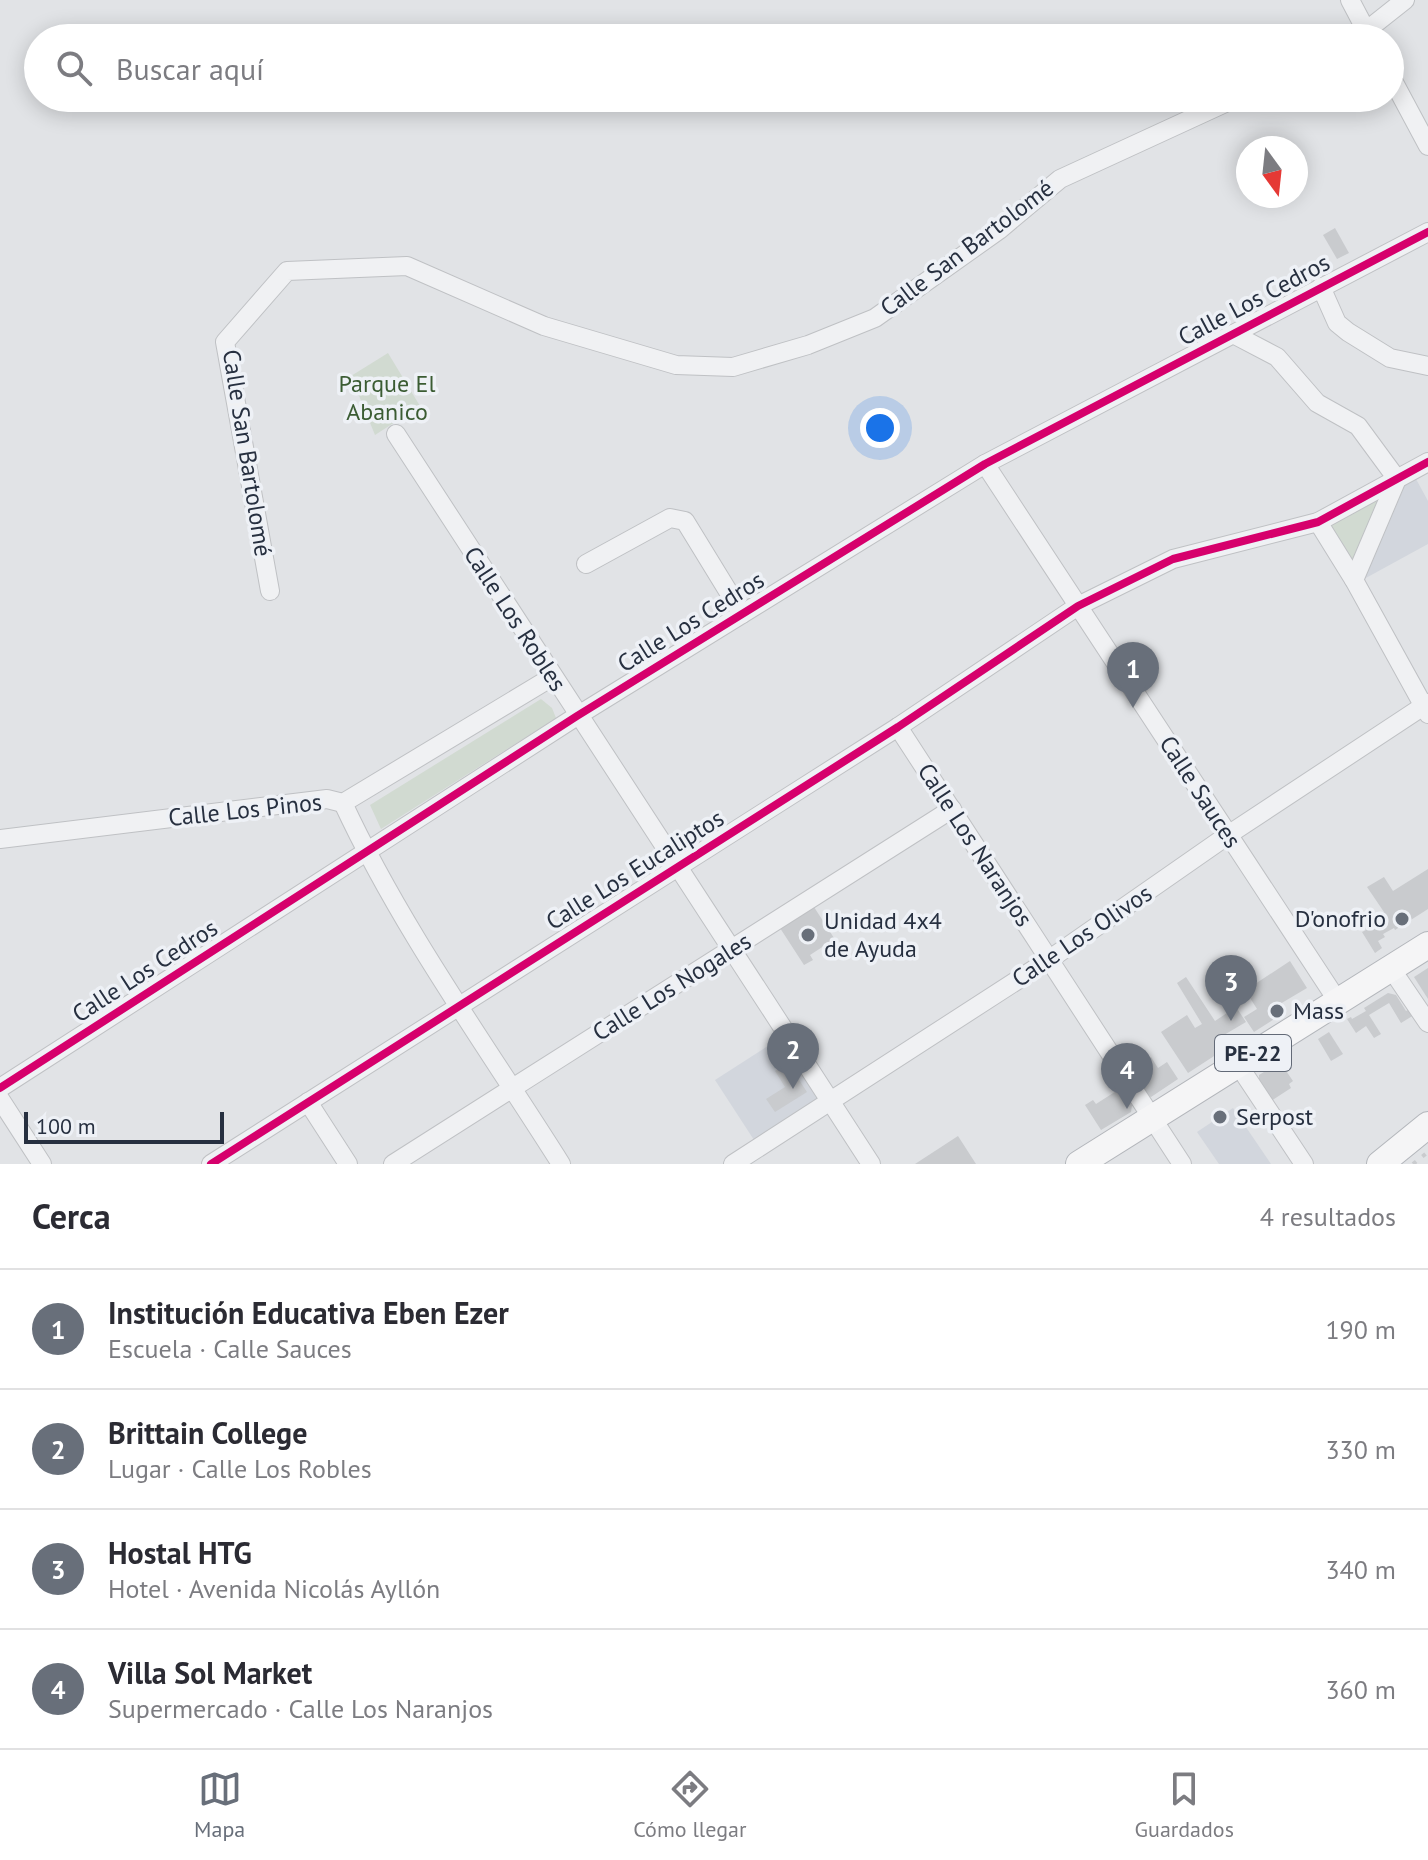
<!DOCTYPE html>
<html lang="es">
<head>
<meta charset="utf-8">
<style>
	:root { --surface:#fff; --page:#f7f7f7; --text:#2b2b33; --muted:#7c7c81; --line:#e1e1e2; --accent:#686f7a }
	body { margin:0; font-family:"PT Sans",sans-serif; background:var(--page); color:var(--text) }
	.compass { position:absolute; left:1236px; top:136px; width:72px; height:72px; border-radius:50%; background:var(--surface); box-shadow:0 4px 20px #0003; rotate:165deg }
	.scale { position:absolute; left:24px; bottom:20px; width:200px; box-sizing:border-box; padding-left:8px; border:4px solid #273040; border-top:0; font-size:22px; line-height:28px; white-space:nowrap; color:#273040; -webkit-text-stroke:6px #eef1f6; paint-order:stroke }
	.you { position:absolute; left:880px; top:428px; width:28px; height:28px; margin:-20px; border:6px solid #fff; border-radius:50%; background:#1a73e8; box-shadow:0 0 0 12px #1a73e833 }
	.badge { display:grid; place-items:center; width:52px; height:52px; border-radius:50%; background:var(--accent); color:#fff; font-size:26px; font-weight:700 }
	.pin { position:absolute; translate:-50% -66px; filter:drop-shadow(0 2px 4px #0008) }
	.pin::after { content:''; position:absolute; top:42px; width:28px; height:24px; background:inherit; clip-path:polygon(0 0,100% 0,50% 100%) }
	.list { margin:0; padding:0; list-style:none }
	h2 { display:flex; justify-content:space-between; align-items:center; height:104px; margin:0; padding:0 32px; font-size:34px }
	h2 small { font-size:26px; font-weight:400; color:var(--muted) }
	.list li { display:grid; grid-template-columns:52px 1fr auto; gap:24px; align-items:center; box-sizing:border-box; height:120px; padding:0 32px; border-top:2px solid var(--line) }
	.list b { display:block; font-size:30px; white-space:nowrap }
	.list p { margin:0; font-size:26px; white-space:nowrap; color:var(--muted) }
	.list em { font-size:26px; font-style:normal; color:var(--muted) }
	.icon { flex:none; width:44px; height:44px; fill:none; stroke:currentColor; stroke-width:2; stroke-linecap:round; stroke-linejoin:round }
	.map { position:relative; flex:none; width:1428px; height:1164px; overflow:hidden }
	.search { position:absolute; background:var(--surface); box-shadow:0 4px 20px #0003; left:24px; right:24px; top:24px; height:88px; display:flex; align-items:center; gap:20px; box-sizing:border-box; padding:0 28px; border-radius:44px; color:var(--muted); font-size:30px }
	.sheet { height:584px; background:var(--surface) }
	nav { display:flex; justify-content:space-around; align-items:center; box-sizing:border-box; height:112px; border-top:2px solid var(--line); background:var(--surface); font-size:22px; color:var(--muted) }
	nav a { display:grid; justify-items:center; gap:4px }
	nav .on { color:var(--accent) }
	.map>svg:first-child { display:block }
	.built { fill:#d2d6dd }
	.green { fill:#d1dad1 }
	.building { fill:#c9cbce }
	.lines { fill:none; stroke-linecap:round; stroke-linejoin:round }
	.minor-casing { stroke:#bfc1c4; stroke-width:20 }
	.highway-casing { stroke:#b3b6bb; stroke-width:28 }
	.minor { stroke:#f0f1f3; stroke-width:18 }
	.highway { stroke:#f5f5f6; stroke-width:26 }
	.rail { stroke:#c9cbce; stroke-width:4; stroke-dasharray:4 8; stroke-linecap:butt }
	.cycleway-casing { stroke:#eef1f6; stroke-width:13 }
	.cycleway { stroke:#d6006c; stroke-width:8 }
	.poi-dot { fill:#686f7a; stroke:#eef1f6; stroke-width:3 }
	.labels { text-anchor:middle; stroke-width:7; stroke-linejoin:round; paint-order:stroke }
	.shield { fill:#eef1f6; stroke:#636a77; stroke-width:2 }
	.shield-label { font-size:22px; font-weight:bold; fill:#273040 }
	.street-label { font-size:24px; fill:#273040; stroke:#eef1f6 }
	.park-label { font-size:24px; fill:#3b5c33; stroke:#eef1f6 }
	.poi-label { font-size:24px; fill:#273040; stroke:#eef1f6; text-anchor:start }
</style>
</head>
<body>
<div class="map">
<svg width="1428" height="1164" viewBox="0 0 1428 1164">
	<rect width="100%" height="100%" fill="#e1e3e6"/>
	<g class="built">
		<path d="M1416,479l12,22v43l-64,35 41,-94z"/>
		<path d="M782,1037l39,59 -67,44 -39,-60z"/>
		<path d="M1233,1108l38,56h-52l-22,-32z"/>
	</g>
	<g class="green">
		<path d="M388,353l32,53 -45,29 -24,-59z"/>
		<path d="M1382,496l-29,68 -23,-40z"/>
		<path d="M541,699l11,9 4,10 -175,111 -11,-24z"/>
	</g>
	<g class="building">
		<path d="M1335,228l14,25 -12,6 -14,-24z"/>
		<path d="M1428,869v40l-33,21 -1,-2 -11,6 2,3 -7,4 4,7 -7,5 -13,-21 4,-2 -3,-5 21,-13 -17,-25 17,-10 9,14z"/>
		<path d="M814,907l29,45 -5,3 -8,-13 -20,13 3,5 -9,5 -24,-37z"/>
		<path d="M1290,961l17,27 -27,16 5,8 -31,20 -10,-15 13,-8 -22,-35 7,-4 10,16z"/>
		<path d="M1428,968v31l-14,-22z"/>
		<path d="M1186,977l29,44 21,-14 10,15 -22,13 7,10 -43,28 -27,-41 26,-17 8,13 7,-4 -25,-41z"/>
		<path d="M1388,993l8,2 10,16 4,-2 4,6 -13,8 -12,-20 -20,12 12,19 -7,4 -8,-12 -10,7 -9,-14 4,-2 1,2 14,-8 -2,-3z"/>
		<path d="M1329,1032l14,22 -12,7 -13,-22z"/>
		<path d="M1151,1057l7,11 9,-6 11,17 -27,18 -5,-2 -14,-26z"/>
		<path d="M1280,1062l13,19 -4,3 2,4 -20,13 -12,-19v-7z"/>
		<path d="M788,1063l19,29 -32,20 -9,-13 19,-12 -10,-16z"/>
		<path d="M1121,1088l11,17 -1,7 -30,18 -16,-25 8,-5 3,4z"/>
		<path d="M958,1136l18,28h-61z"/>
	</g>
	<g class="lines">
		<g class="minor-casing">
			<g id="minor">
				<path d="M1350,0l20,38"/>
				<path d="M1357,38l48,-38"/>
				<path d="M1390,75l38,71"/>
				<path d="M1321,287l16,36 11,9 42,26 38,8"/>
				<path d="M1233,334l44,23 40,46 41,23 39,53"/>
				<path d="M396,434c157,245 318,486 475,730"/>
				<path d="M985,464l352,536"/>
				<path d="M1318,522l36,58 74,134"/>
				<path d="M586,564l84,-46 15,3 57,93"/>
				<path d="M1354,580l43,-101"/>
				<path d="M270,591l-45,-249 62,-71 120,-5 137,60 132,39 57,2 75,-22 67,-27 124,-88 61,-51 176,-81"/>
				<path d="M898,727l284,437"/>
				<path d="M343,803c59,127 143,242 218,361"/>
				<path d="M0,839l327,-40 16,4 209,-126"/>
				<path d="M1390,967l38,56"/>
				<path d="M1237,1063l67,101"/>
				<path d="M0,1088l577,-372 408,-252 443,-232"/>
				<path d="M0,1099l42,65"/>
				<path d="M308,1102l40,62"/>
				<path d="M211,1164l687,-437 180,-121 95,-47 145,-37 110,-60"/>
				<path d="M393,1164l559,-355"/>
				<path d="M733,1164l317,-205 178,-124 200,-132"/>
			</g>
		</g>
		<g class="highway-casing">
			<g id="highway">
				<path d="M1079,1164l349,-219"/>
				<path d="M1380,1164l48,-39"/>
			</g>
		</g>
		<use href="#minor" class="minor"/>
		<use href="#highway" class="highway"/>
		<path class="rail" d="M1413,1164l15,-12"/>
		<g class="cycleway-casing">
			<g id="cycleway">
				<path d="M0,1088l577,-372 408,-252 443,-232"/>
				<path d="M211,1164l687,-437 180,-121 95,-47 145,-37 110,-60"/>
			</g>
		</g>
		<use href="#cycleway" class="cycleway"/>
	</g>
	<g class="poi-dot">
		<circle cx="1402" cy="919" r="8"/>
		<circle cx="808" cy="935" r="8"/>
		<circle cx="1277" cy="1011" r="8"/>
		<circle cx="1220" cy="1117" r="8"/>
	</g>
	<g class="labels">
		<rect class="shield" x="1215" y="1035" width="76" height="36" rx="6"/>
		<g class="shield-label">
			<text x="1253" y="1061">PE-22</text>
		</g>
		<g class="street-label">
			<text transform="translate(967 248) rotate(-37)" y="8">Calle San Bartolomé</text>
			<text transform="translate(1254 300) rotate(-28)" y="8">Calle Los Cedros</text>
			<text transform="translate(247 453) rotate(81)" y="8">Calle San Bartolomé</text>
			<text transform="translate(515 619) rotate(57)" y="8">Calle Los Robles</text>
			<text transform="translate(691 622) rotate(-32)" y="8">Calle Los Cedros</text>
			<text transform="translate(1200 792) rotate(57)" y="8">Calle Sauces</text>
			<text transform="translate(245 810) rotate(-6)" y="8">Calle Los Pinos</text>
			<text transform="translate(975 845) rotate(57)" y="8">Calle Los Naranjos</text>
			<text transform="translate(635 870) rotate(-32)" y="8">Calle Los Eucaliptos</text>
			<text transform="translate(1082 936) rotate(-34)" y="8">Calle Los Olivos</text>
			<text transform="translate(145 971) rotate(-33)" y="8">Calle Los Cedros</text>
			<text transform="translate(672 987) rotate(-32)" y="8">Calle Los Nogales</text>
		</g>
		<g class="park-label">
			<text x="387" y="392">Parque El<tspan x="387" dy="28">Abanico</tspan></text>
		</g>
		<g class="poi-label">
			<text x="1386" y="927" text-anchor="end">D'onofrio</text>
			<text x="824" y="929">Unidad 4x4<tspan x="824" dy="28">de Ayuda</tspan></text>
			<text x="1293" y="1019">Mass</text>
			<text x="1236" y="1125">Serpost</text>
		</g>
	</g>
</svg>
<svg class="compass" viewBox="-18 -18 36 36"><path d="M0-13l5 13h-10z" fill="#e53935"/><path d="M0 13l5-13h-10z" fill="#7c7c81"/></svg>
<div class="scale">100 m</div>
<div class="you"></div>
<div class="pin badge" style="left:1133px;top:708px">1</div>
<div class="pin badge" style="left:793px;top:1089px">2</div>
<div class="pin badge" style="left:1231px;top:1021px">3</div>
<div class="pin badge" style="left:1127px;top:1109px">4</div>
<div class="search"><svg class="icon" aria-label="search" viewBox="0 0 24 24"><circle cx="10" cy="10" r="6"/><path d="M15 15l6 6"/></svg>Buscar aquí</div>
</div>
<section class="sheet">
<h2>Cerca<small>4 resultados</small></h2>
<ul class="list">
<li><span class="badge">1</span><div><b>Institución Educativa Eben Ezer</b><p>Escuela · Calle Sauces</p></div><em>190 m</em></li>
<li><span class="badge">2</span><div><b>Brittain College</b><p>Lugar · Calle Los Robles</p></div><em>330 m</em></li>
<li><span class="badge">3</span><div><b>Hostal HTG</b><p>Hotel · Avenida Nicolás Ayllón</p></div><em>340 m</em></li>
<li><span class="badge">4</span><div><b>Villa Sol Market</b><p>Supermercado · Calle Los Naranjos</p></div><em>360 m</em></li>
</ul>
</section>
<nav>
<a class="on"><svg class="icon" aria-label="map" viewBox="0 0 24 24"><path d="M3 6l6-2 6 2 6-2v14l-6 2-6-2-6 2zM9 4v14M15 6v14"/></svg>Mapa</a>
<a><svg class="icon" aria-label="directions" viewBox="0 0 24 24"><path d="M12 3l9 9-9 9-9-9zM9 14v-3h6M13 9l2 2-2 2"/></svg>Cómo llegar</a>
<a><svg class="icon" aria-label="saved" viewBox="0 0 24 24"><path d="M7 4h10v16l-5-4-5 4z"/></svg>Guardados</a>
</nav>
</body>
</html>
